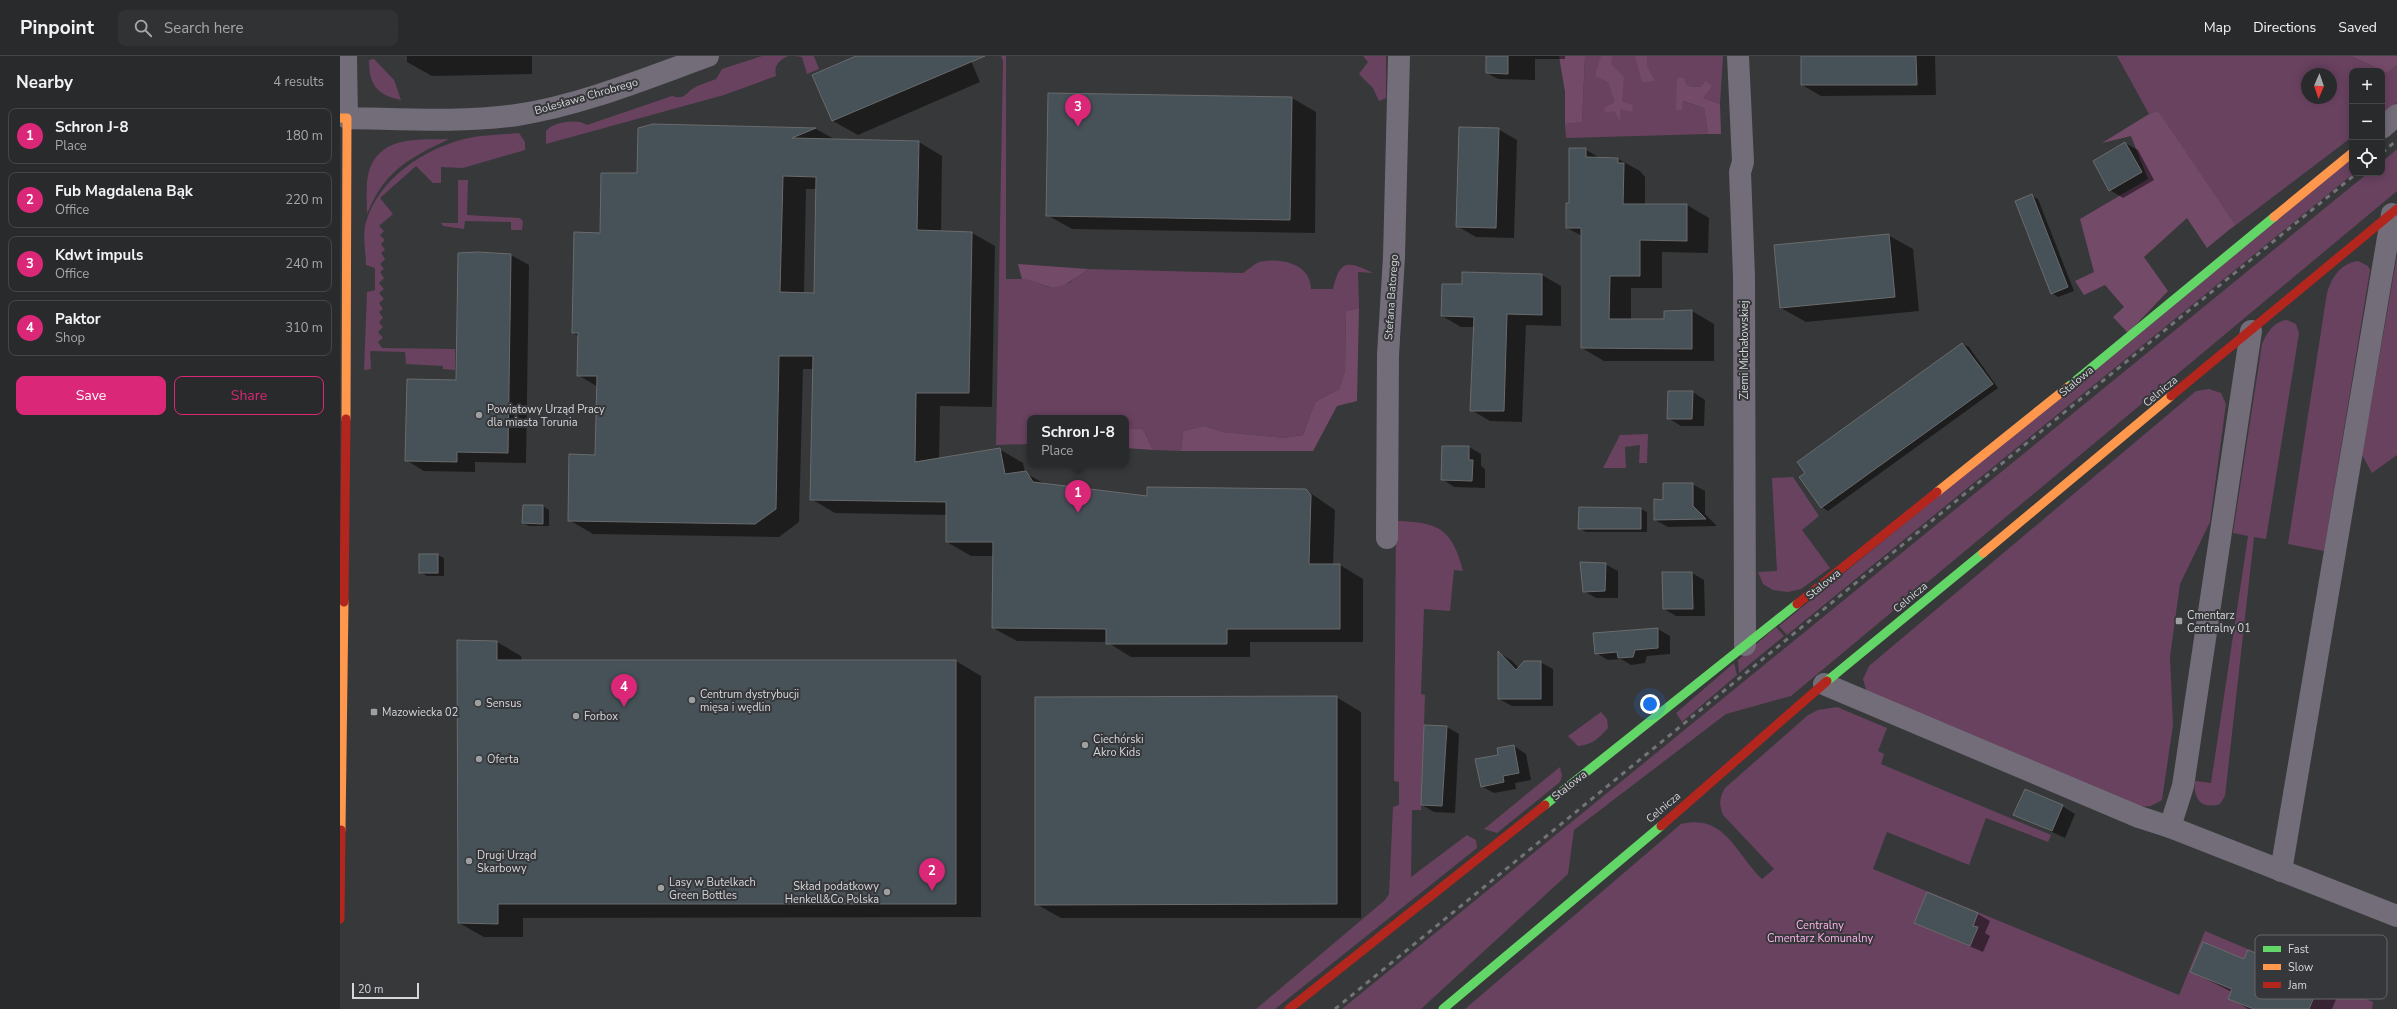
<!DOCTYPE html>
<html lang="en">
<head>
<meta charset="utf-8">
<style>
	:root { --surface:#292a2b; --page:#313233; --text:#f1f3f6; --muted:#a5a7a9; --line:#454647; --accent:#db2777 }
	body { margin:0; font-family:"Nunito Sans",sans-serif; background:var(--page); color:var(--text) }
	.controls { position:absolute; right:12px; top:12px; display:grid; overflow:hidden; border-radius:8px; box-shadow:0 2px 10px #0003 }
	.controls button { width:36px; height:36px; display:grid; place-items:center; padding:0; border:0; border-bottom:1px solid var(--line); background:var(--surface); color:var(--text); font:20px sans-serif }
	.compass { position:absolute; left:1961px; top:12px; width:36px; height:36px; border-radius:50%; background:var(--surface); box-shadow:0 2px 10px #0003; rotate:182deg }
	.scale { position:absolute; left:12px; bottom:10px; width:67px; box-sizing:border-box; padding-left:4px; border:2px solid #d5d6d8; border-top:0; font-size:11px; line-height:14px; white-space:nowrap; color:#d5d6d8; -webkit-text-stroke:3px #36373a; paint-order:stroke }
	.you { position:absolute; left:1310px; top:648px; width:14px; height:14px; margin:-10px; border:3px solid #fff; border-radius:50%; background:#1a73e8; box-shadow:0 0 0 6px #1a73e833 }
	.badge { display:grid; place-items:center; width:26px; height:26px; border-radius:50%; background:var(--accent); color:#fff; font-size:13px; font-weight:700 }
	.pin { position:absolute; translate:-50% -33px; filter:drop-shadow(0 1px 2px #0008) }
	.pin::after { content:''; position:absolute; top:21px; width:14px; height:12px; background:inherit; clip-path:polygon(0 0,100% 0,50% 100%) }
	.popup { position:absolute; left:687px; top:359px; width:102px; height:52px; box-sizing:border-box; display:grid; place-content:center; border-radius:8px; background:var(--surface); filter:drop-shadow(0 1px 3px #0005); font-size:13px; white-space:nowrap; color:var(--muted) }
	.popup b { font-size:15px; color:var(--text) }
	.popup::after { content:''; position:absolute; left:50%; top:100%; margin-left:-8px; border:8px solid transparent; border-top-color:var(--surface) }
	.list { margin:0; padding:0; list-style:none }
	h2 { display:flex; justify-content:space-between; align-items:center; height:52px; margin:0; padding:0 16px; font-size:17px }
	h2 small { font-size:13px; font-weight:400; color:var(--muted) }
	.list li { display:grid; grid-template-columns:26px 1fr auto; gap:12px; align-items:center; box-sizing:border-box; height:56px; margin:0 8px 8px; padding:0 8px; border:1px solid var(--line); border-radius:8px }
	.list b { display:block; font-size:15px; white-space:nowrap }
	.list p { margin:0; font-size:13px; white-space:nowrap; color:var(--muted) }
	.list em { font-size:13px; font-style:normal; color:var(--muted) }
	.actions { display:flex; gap:8px; padding:12px 16px }
	.actions a { flex:1; padding:9px 0; border:1px solid var(--accent); border-radius:8px; text-align:center; font-size:14px; color:var(--accent) }
	.actions .main { background:var(--accent); color:#fff }
	.icon { flex:none; width:22px; height:22px; fill:none; stroke:currentColor; stroke-width:2; stroke-linecap:round; stroke-linejoin:round }
	.map { position:relative; flex:none; width:2057px; height:953px; overflow:hidden }
	header { display:flex; align-items:center; gap:24px; box-sizing:border-box; height:56px; padding:0 20px; background:var(--surface); border-bottom:1px solid var(--line) }
	header strong { font-size:19px }
	nav { display:flex; gap:22px; margin-inline-start:auto; font-size:14px }
	.search { width:280px; height:36px; background:var(--page); display:flex; align-items:center; gap:10px; box-sizing:border-box; padding:0 14px; border-radius:8px; color:var(--muted); font-size:15px }
	main { display:flex }
	aside { flex:1; background:var(--surface) }
	.map>svg:first-child { display:block }
	.green { fill:#694260; fill-rule:evenodd }
	.forest { fill:#744a69 }
	.shadow { fill:#0007; fill-rule:evenodd }
	.building { fill:#465158; stroke:#6a6b6c; fill-rule:evenodd }
	.lines { fill:none; stroke-linecap:round; stroke-linejoin:round }
	.street { stroke:#726d79; stroke-width:22 }
	.fast { stroke:#63d668; stroke-width:9 }
	.slow { stroke:#ff974d; stroke-width:9 }
	.jam { stroke:#b3261e; stroke-width:9 }
	.rail { stroke:#75737a; stroke-width:3; stroke-dasharray:5 5; stroke-linecap:butt }
	.poi-dot { fill:#9e9fa0; stroke:#36373a; stroke-width:1.5 }
	.labels { text-anchor:middle; stroke-width:4; stroke-linejoin:round; paint-order:stroke }
	.street-label { font-size:11px; fill:#d5d6d8; stroke:#36373a }
	.poi-label { font-size:11px; fill:#d5d6d8; stroke:#36373a; text-anchor:start }
	.park-label { font-size:11px; fill:#feb2ea; stroke:#36373a }
	.key { fill:#36373a; stroke:#666769; stroke-width:1 }
	.key-label { font-size:11px; fill:#d5d6d8 }
</style>
</head>
<body>
<header>
<strong>Pinpoint</strong>
<div class="search"><svg class="icon" aria-label="search" viewBox="0 0 24 24"><circle cx="10" cy="10" r="6"/><path d="M15 15l6 6"/></svg>Search here</div>
<nav><a>Map</a><a>Directions</a><a>Saved</a></nav>
</header>
<main>
<aside>
<h2>Nearby<small>4 results</small></h2>
<ul class="list">
<li><span class="badge">1</span><div><b>Schron J-8</b><p>Place</p></div><em>180 m</em></li>
<li><span class="badge">2</span><div><b>Fub Magdalena Bąk</b><p>Office</p></div><em>220 m</em></li>
<li><span class="badge">3</span><div><b>Kdwt impuls</b><p>Office</p></div><em>240 m</em></li>
<li><span class="badge">4</span><div><b>Paktor</b><p>Shop</p></div><em>310 m</em></li>
</ul>
<div class="actions"><a class="main">Save</a><a>Share</a></div>
</aside>
<div class="map">
<svg width="2057" height="953" viewBox="0 0 2057 953">
	<rect width="100%" height="100%" fill="#373839"/>
	<g class="green">
		<path d="M422,0h26c-10,5 -14,9 -12,20l-52,19 -178,49v-13c7,-9 31,-13 41,-6l85,-29c14,4 13,-3 22,-8 6,-4 16,-6 22,-9l6,-10z"/>
		<path d="M455,0h19l5,13 -12,5 -5,-17z"/>
		<path d="M661,0h5v223h23l19,8 21,-4 19,-14 155,4c5,-3 11,-9 16,-11 20,-5 52,1 52,27h22c7,-30 15,-28 40,-16l-15,-1 1,36 -13,3 -1,60 -6,18 -24,13 -12,33 -19,3 -62,-6 -18,-6 -21,5 -2,20 -28,-1 -10,-21 -17,-1v-10h-96v26l-34,1 7,-384z"/>
		<path d="M1023,0h23v42l-7,3 -6,-13 -14,-14 9,-12z"/>
		<path d="M1245,0h138l-3,48 -17,-6 3,-16 -6,5 -14,-1 -4,15 22,7 4,26 -142,4 -1,-14 17,-2z"/>
		<path d="M1777,0h234l36,17 10,-8v38l-15,11v-43h-30v66l-120,91 -74,-117 -9,3zM1967,18h24v24h-24z"/>
		<path d="M34,3l20,21 7,20c-25,-5 -32,-16 -32,-40z"/>
		<path d="M179,77l6,9v8l-62,18 -22,-1v16h-8l-17,-17 -36,32 13,16 -14,12 5,5 -4,4 5,5 -4,4 4,6 -4,3 4,6 -5,5 4,5 -4,3 4,6 -5,5 5,6 -5,4 5,6 -5,4 4,6 -4,3 4,6 -4,4 4,5 -5,5 5,6 -5,4 4,6 73,1v21l-12,-1v-3l-37,-2 -1,-12 -35,-1 1,18 -7,1 3,-78 8,-2v-22l-9,-3c0,-13 -4,-31 0,-43 13,-43 56,-72 98,-83 18,-4 37,-4 55,-6z"/>
		<path d="M109,83c-41,20 -64,31 -82,75 0,-14 -2,-33 3,-46 13,-33 51,-28 79,-29z"/>
		<path d="M2057,93v42l-606,505 -65,18 -152,116 -6,44 -147,135h-79l1026,-836h14v-11z"/>
		<path d="M2012,102v15h2l-567,462 -8,-9z"/>
		<path d="M118,124h10l-1,35 53,3 3,3 -1,9h-11v-8l-46,-1 -1,8 -21,-3 -2,-3h17z"/>
		<path d="M2057,200v199l-25,18 -10,-18z"/>
		<path d="M2018,205l10,5 2,4 -46,281 -36,-7 39,-251c4,-15 14,-30 31,-32z"/>
		<path d="M1947,264l9,4 3,9 -33,206 -12,-2 -29,259 -5,8c-19,6 -27,-6 -25,-23l16,2 37,-247 -15,-3 29,-189c5,-11 12,-23 25,-24z"/>
		<path d="M1869,333l12,4 5,11 -16,118 -30,62 -10,73 3,68 -11,75 -11,6 -13,1 -271,-114 -4,-14 6,-13 327,-275z"/>
		<path d="M1308,378l-1,29h-8l1,-18 -15,2 1,21h-23l17,-33z"/>
		<path d="M1453,421l26,39 -17,14 28,38 -29,21 -13,3 -15,-2 -10,-6 -5,-12 19,-1 -5,-93z"/>
		<path d="M1056,465c42,1 56,7 67,50l-9,-1 -4,41 -26,-2 -3,85 4,1 -4,115h-9l-1,67 56,-42 9,5 1,8 -202,161h-19l129,-109 4,-6 4,-87 6,-2v-23l-5,-1z"/>
		<path d="M1436,571l8,9 -45,37 -1,-13z"/>
		<path d="M1394,607l3,12 -55,47 -6,-9z"/>
		<path d="M1497,651l50,21 -9,23 6,3 -3,10 170,71 -3,7 -62,-24 -17,47 -82,-33 -14,37 306,126 26,-64 168,71 -1,7h-907l216,-185c44,-11 54,29 81,55l12,-10 -51,-54c-4,-11 -4,-17 2,-27l83,-73 10,-5z"/>
		<path d="M1261,656l6,7 1,9c-9,10 -16,17 -30,18l-10,-10z"/>
		<path d="M1220,711l2,9 -2,6 -63,51 -13,-4z"/>
	</g>
	<g class="forest">
		<path d="M1219,0h26l-3,66 -17,2v-32z"/>
		<path d="M1261,0h11l-1,8 13,13 -2,25 11,3 -1,7 -12,-3v12l-6,-10 -9,2 -1,-5 11,-6 -7,-20 -13,-6z"/>
		<path d="M1295,0h12v10l8,15 -13,1z"/>
		<path d="M2011,0h46v9l-10,8z"/>
		<path d="M1337,22h7l3,8 13,1 6,-6 6,5 -9,12 17,6 1,30h-13l-4,-26 -21,-7 -1,9h-6z"/>
		<path d="M1818,55l77,114 -28,23 -20,-30 -43,39 24,34 -40,42 -15,-16 11,-10 -19,-22 -21,10 -9,-14 19,-9 -14,-53 68,-40 -17,-43 -29,7 47,-29z"/>
		<path d="M678,208l70,5c-11,8 -27,22 -42,17 -8,-3 -15,-7 -24,-7z"/>
		<path d="M1019,252l-2,93 -20,5 -24,45h-132l2,-20 21,-5 19,6 61,6 19,-3 12,-33 24,-13 6,-18 1,-60z"/>
		<path d="M786,372l17,1 10,21 -27,-2z"/>
	</g>
	<g class="shadow">
		<path d="M67,0h125v18l-100,2 -25,-14z"/>
		<path d="M518,0h111l11,26 -122,53 -25,-14z"/>
		<path d="M1147,0h78v3h-30v21l-37,-1 -11,-6z"/>
		<path d="M1462,0h133l1,39 -115,1 -19,-11z"/>
		<path d="M952,42l24,14 -1,121 -243,-4 -25,-14z"/>
		<path d="M313,69l163,4 20,11 83,2 23,14 -1,76 31,1 23,13 -3,161 -52,-1 -1,53 60,-10 24,14 2,10 22,12 101,12 158,-7 29,20 -2,55h7l23,14v63h-113v15h-119l-24,-15 -90,-1 -24,-13 1,-72h-23l-24,-14v-27l-112,-2 -24,-14 3,-130h-11l-4,153 -20,15 -186,-3 -24,-14 27,-64 2,-69 -20,-12v-39l-5,-3 28,-99 37,-60zM466,133h11l-2,105 -11,-1z"/>
		<path d="M1158,73l19,11 -3,98 -38,-1 -19,-11z"/>
		<path d="M1785,87l13,7 16,30 -31,18 -13,-8z"/>
		<path d="M1245,93l16,10h17l22,12 5,6v28h42l22,13 -1,35 -46,-1v36h-31v32h34v-8l27,-1 22,13v37h-110l-22,-13v-112l-15,-8 3,-24z"/>
		<path d="M1692,140l6,3 36,92 -16,6 -6,-4z"/>
		<path d="M1548,179l25,14 6,62 -113,11 -25,-14z"/>
		<path d="M171,199l18,10 -3,198 -51,-1v10l-51,-1 -18,-11 51,-79z"/>
		<path d="M1202,219l19,11v40l-35,-1 -4,97 -32,-1 -19,-11 4,-83h-14l-19,-11z"/>
		<path d="M1623,288l6,3 29,41 -170,123 -6,-4 -16,-34 -8,-11z"/>
		<path d="M1353,336l12,8 -1,26h-23l-13,-8z"/>
		<path d="M1129,391l12,7v12l4,3v19l-31,-1 -12,-8z"/>
		<path d="M1352,428l13,7v23l12,12 -49,1 -13,-7 9,-19z"/>
		<path d="M203,450l6,4v16h-20l-6,-3z"/>
		<path d="M1301,453l6,3v20h-61l-7,-4z"/>
		<path d="M98,499l6,3v18h-17l-7,-4z"/>
		<path d="M1265,508l13,7v27h-22l-12,-7z"/>
		<path d="M1352,517l12,7 1,36h-29l-12,-7z"/>
		<path d="M1318,573l12,7v18l-23,2 -2,7 -14,2 -10,-6 -13,1 -12,-7z"/>
		<path d="M157,586l24,14 1,5h434l25,15v241l-458,1v19h-39l-25,-14z"/>
		<path d="M1159,597l12,7 8,8 21,-6 13,7v37h-41l-13,-7z"/>
		<path d="M996,641l25,15v206h-300l-25,-14z"/>
		<path d="M1107,671l12,7 -4,79 -21,-1 -12,-7z"/>
		<path d="M1174,690l12,8 5,26 -16,3 1,6 -22,4 -13,-7 18,-30z"/>
		<path d="M1722,750l13,8 -10,24 -50,-23z"/>
		<path d="M1638,858l12,7 -5,12 5,3 -7,16 -68,-29z"/>
		<path d="M1905,905l75,20 19,11 -7,17h-84l-18,-11 2,-6 -40,-20z"/>
	</g>
	<g class="building">
		<path d="M516,0h129l-153,65 -20,-46z"/>
		<path d="M1146,0h22v18l-22,-1z"/>
		<path d="M1461,0h115l1,29h-116z"/>
		<path d="M708,37l244,4 -2,123 -244,-4z"/>
		<path d="M313,68l163,4 -24,10 127,3 -2,89 55,2 -3,161h-53l-1,69 85,-14 5,26 21,-3 7,11 114,14v-9l159,2 5,6 -2,69h31v65h-113v15h-121v-15l-114,-1 1,-86h-47v-40l-136,-2 3,-144h-34l-3,153 -21,15 -187,-3 1,-67 26,1 2,-79h-20l1,-43h-6l2,-101 26,1 1,-60h36l1,-45zM443,120l33,1 -2,116 -34,-1z"/>
		<path d="M1119,71l40,1 -3,100 -40,-1z"/>
		<path d="M1785,86l17,30 -33,19 -16,-30z"/>
		<path d="M1229,92h17v9l32,1v5h6l-1,41h64v37l-47,-1v36h-30l-1,43h55v-8l28,-1v39l-111,-1v-120h-15v-25h3z"/>
		<path d="M1692,138l36,93 -17,7 -36,-93z"/>
		<path d="M1549,178l6,63 -115,11 -6,-63z"/>
		<path d="M138,196l33,2 -3,199 -51,-1v10l-52,-1 2,-82 49,1 2,-127z"/>
		<path d="M1122,216l80,2v41l-35,-1 -3,97h-34l4,-94 -33,-1 1,-32h20z"/>
		<path d="M1622,287l31,41 -172,124 -22,-31 6,-4 -8,-11z"/>
		<path d="M1328,335h25l-1,28h-25z"/>
		<path d="M1102,390h27v14h4l-1,21 -31,-1z"/>
		<path d="M1323,427h30v23l13,13 -52,1v-21l9,1z"/>
		<path d="M183,449h20v19l-21,-1z"/>
		<path d="M1239,451l62,1v21h-63z"/>
		<rect x="79" y="498" width="19" height="19"/>
		<path d="M1240,506l26,1 -1,28 -22,1z"/>
		<path d="M1322,516h30l1,37h-30z"/>
		<path d="M1318,572v20l-23,2 -2,7 -15,1 -1,-6 -22,2 -2,-21z"/>
		<path d="M117,584l40,1v19h459v244h-458v20l-40,-1z"/>
		<path d="M1158,595l18,19 8,-9h17v38h-43z"/>
		<path d="M997,640v208l-302,1v-208z"/>
		<path d="M1084,669l23,1 -5,80 -21,-1z"/>
		<path d="M1174,689l5,28 -16,3 1,6 -23,5 -6,-28 23,-4 -1,-7z"/>
		<path d="M1685,733l38,16 -11,26 -39,-16z"/>
		<path d="M1587,836l51,21 -5,13 5,1 -8,19 -56,-23z"/>
		<path d="M1863,886l41,17 4,-9 73,30 -12,29h-55l-26,-10 4,-10 -42,-17z"/>
	</g>
	<g class="lines">
		<g class="street">
			<path d="M6,0l1,62c57,1 114,5 170,-3 65,-10 130,-37 191,-59"/>
			<path d="M1398,0l5,106 -3,10 4,104 1,369"/>
			<path d="M2042,72l15,-13"/>
			<path d="M1047,482l1,-183 6,-98 5,-201"/>
			<path d="M1484,628l315,133 31,10 227,89"/>
			<path d="M1830,771l13,-41 68,-455"/>
			<path d="M1941,815l111,-657"/>
		</g>
		<g class="fast">
			<path d="M1728,331l206,-170"/>
			<path d="M1487,625l156,-128"/>
			<path d="M1205,749l252,-201"/>
			<path d="M1103,953l218,-183"/>
		</g>
		<g class="slow">
			<path d="M0,62h7l-1,301"/>
			<path d="M1934,161l78,-64"/>
			<path d="M1597,436l131,-105"/>
			<path d="M1643,497l188,-157"/>
			<path d="M1,774l3,-228"/>
		</g>
		<g class="jam">
			<path d="M1831,340l226,-187"/>
			<path d="M4,546l2,-183"/>
			<path d="M1457,548l140,-112"/>
			<path d="M1321,770l166,-145"/>
			<path d="M0,863l1,-89"/>
			<path d="M949,953l256,-204"/>
		</g>
		<g class="rail">
			<path d="M2042,97l15,-13"/>
			<path d="M995,953l1022,-836"/>
		</g>
	</g>
	<g class="poi-dot">
		<circle cx="139" cy="359" r="4"/>
		<rect x="1835" y="561" width="8" height="8" rx="2"/>
		<circle cx="352" cy="644" r="4"/>
		<circle cx="138" cy="647" r="4"/>
		<rect x="30" y="652" width="8" height="8" rx="2"/>
		<circle cx="236" cy="660" r="4"/>
		<circle cx="745" cy="689" r="4"/>
		<circle cx="139" cy="703" r="4"/>
		<circle cx="129" cy="805" r="4"/>
		<circle cx="321" cy="832" r="4"/>
		<circle cx="547" cy="836" r="4"/>
	</g>
	<g class="labels">
		<g class="street-label">
			<text transform="translate(246 40) rotate(-16)" y="4">Bolesława Chrobrego</text>
			<text transform="translate(1051 241) rotate(-86)" y="4">Stefana Batorego</text>
			<text transform="translate(1404 294) rotate(-90)" y="4">Ziemi Michałowskiej</text>
			<text transform="translate(1736 325) rotate(-40)" y="4">Stalowa</text>
			<text transform="translate(1820 335) rotate(-40)" y="4">Celnicza</text>
			<text transform="translate(1483 528) rotate(-39)" y="4">Stalowa</text>
			<text transform="translate(1570 541) rotate(-40)" y="4">Celnicza</text>
			<text transform="translate(1229 729) rotate(-38)" y="4">Stalowa</text>
			<text transform="translate(1323 751) rotate(-40)" y="4">Celnicza</text>
		</g>
		<g class="poi-label">
			<text x="147" y="357">Powiatowy Urząd Pracy<tspan x="147" dy="13">dla miasta Torunia</tspan></text>
			<text x="1847" y="563">Cmentarz<tspan x="1847" dy="13">Centralny 01</tspan></text>
			<text x="360" y="642">Centrum dystrybucji<tspan x="360" dy="13">mięsa i wędlin</tspan></text>
			<text x="146" y="651">Sensus</text>
			<text x="42" y="660">Mazowiecka 02</text>
			<text x="244" y="664">Forbox</text>
			<text x="753" y="687">Ciechórski<tspan x="753" dy="13">Akro Kids</tspan></text>
			<text x="147" y="707">Oferta</text>
			<text x="137" y="803">Drugi Urząd<tspan x="137" dy="13">Skarbowy</tspan></text>
			<text x="329" y="830">Lasy w Butelkach<tspan x="329" dy="13">Green Bottles</tspan></text>
			<text x="539" y="834" text-anchor="end">Skład podatkowy<tspan x="539" dy="13">Henkell&amp;Co Polska</tspan></text>
		</g>
		<g class="park-label">
			<text x="1480" y="873">Centralny<tspan x="1480" dy="13">Cmentarz Komunalny</tspan></text>
		</g>
	</g>
	<rect x="1915" y="879" width="132" height="64" rx="6" class="key"/>
	<rect x="1923" y="890" width="18" height="6" fill="#63d668"/>
	<rect x="1923" y="908" width="18" height="6" fill="#ff974d"/>
	<rect x="1923" y="926" width="18" height="6" fill="#b3261e"/>
	<g class="key-label">
		<text x="1948" y="897">Fast</text>
		<text x="1948" y="915">Slow</text>
		<text x="1948" y="933">Jam</text>
	</g>
</svg>
<div class="controls">
<button>+</button>
<button>−</button>
<button><svg class="icon" aria-label="locate" viewBox="0 0 24 24"><circle cx="12" cy="12" r="6"/><path d="M12 2v4M12 18v4M2 12h4M18 12h4"/></svg></button>
</div>
<svg class="compass" viewBox="-18 -18 36 36"><path d="M0-13l5 13h-10z" fill="#e53935"/><path d="M0 13l5-13h-10z" fill="#a5a7a9"/></svg>
<div class="scale">20 m</div>
<div class="you"></div>
<div class="pin badge" style="left:738px;top:457px">1</div>
<div class="popup"><b>Schron J-8</b>Place</div>
<div class="pin badge" style="left:592px;top:835px">2</div>
<div class="pin badge" style="left:738px;top:71px">3</div>
<div class="pin badge" style="left:284px;top:651px">4</div>
</div>
</main>
</body>
</html>
